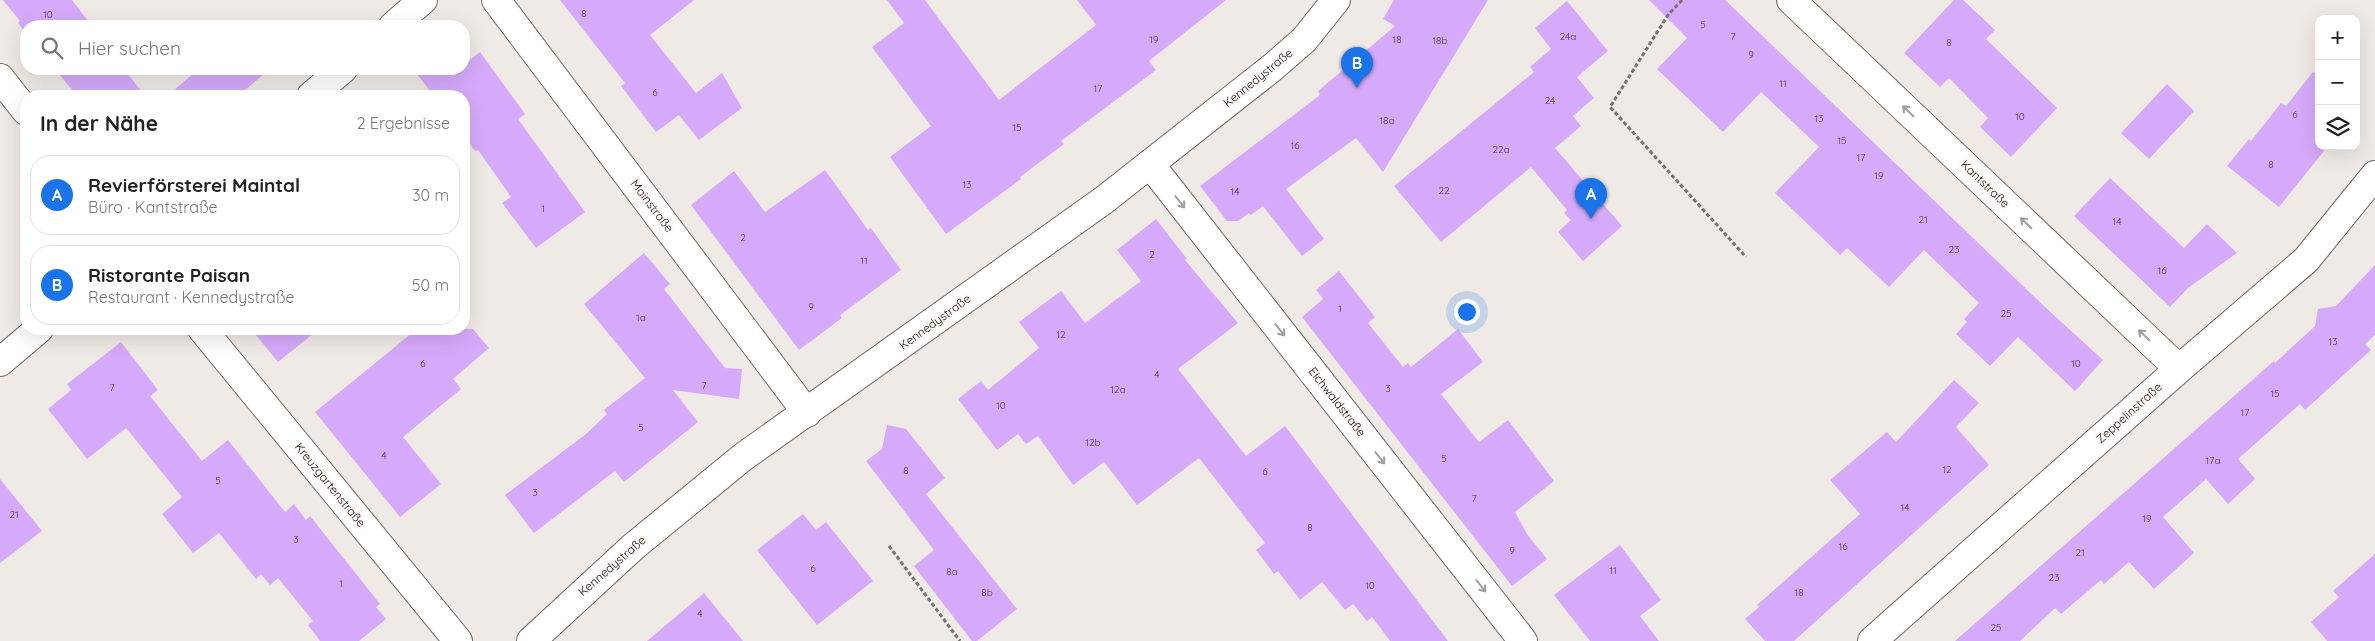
<!DOCTYPE html>
<html lang="de">
<head>
<meta charset="utf-8">
<style>
	:root { --surface:#fff; --page:#f6f6f6; --text:#222; --muted:#767676; --line:#e0e0e0; --accent:#1a73e8 }
	body { margin:0; font-family:Quicksand,sans-serif; background:var(--page); color:var(--text) }
	.controls { position:absolute; right:15px; top:15px; display:grid; overflow:hidden; border-radius:10px; box-shadow:0 5px 20px #0002 }
	.controls button { width:45px; height:45px; display:grid; place-items:center; padding:0; border:0; border-bottom:1px solid var(--line); background:var(--surface); color:var(--text); font:25px sans-serif }
	.you { position:absolute; left:1466px; top:311px; width:18px; height:18px; margin:-12px; border:4px solid #fff; border-radius:50%; background:#1a73e8; box-shadow:0 0 0 8px #1a73e833 }
	.badge { display:grid; place-items:center; width:32px; height:32px; border-radius:50%; background:var(--accent); color:#fff; font-size:16px; font-weight:700 }
	.pin { position:absolute; translate:-50% -41px; filter:drop-shadow(0 1px 2px #0008) }
	.pin::after { content:''; position:absolute; top:26px; width:18px; height:15px; background:inherit; clip-path:polygon(0 0,100% 0,50% 100%) }
	.list { margin:0; padding:0; list-style:none }
	h2 { display:flex; justify-content:space-between; align-items:center; height:65px; margin:0; padding:0 20px; font-size:21px }
	h2 small { font-size:16px; font-weight:400; color:var(--muted) }
	.list li { display:grid; grid-template-columns:32px 1fr auto; gap:15px; align-items:center; box-sizing:border-box; height:80px; margin:0 10px 10px; padding:0 10px; border:1px solid var(--line); border-radius:20px }
	.list b { display:block; font-size:19px; white-space:nowrap }
	.list p { margin:0; font-size:16px; white-space:nowrap; color:var(--muted) }
	.list em { font-size:16px; font-style:normal; color:var(--muted) }
	.icon { flex:none; width:28px; height:28px; fill:none; stroke:currentColor; stroke-width:2; stroke-linecap:round; stroke-linejoin:round }
	.map { position:relative; flex:none; width:2375px; height:641px; overflow:hidden }
	.search { position:absolute; background:var(--surface); box-shadow:0 5px 20px #0002; left:20px; top:20px; width:450px; height:55px; display:flex; align-items:center; gap:12px; box-sizing:border-box; padding:0 18px; border-radius:20px; color:var(--muted); font-size:19px }
	.panel { position:absolute; background:var(--surface); box-shadow:0 5px 20px #0002; left:20px; top:90px; width:450px; height:245px; border-radius:20px }
	.map>svg:first-child { display:block }
	.building { fill:#d6aafa }
	.lines { fill:none; stroke-linecap:round; stroke-linejoin:round }
	.street-casing { stroke:#6e6865; stroke-width:30 }
	.secondary-casing { stroke:#6e6865; stroke-width:30 }
	.path { stroke:#767270; stroke-width:3; stroke-dasharray:4 2.5; stroke-linecap:butt }
	.street { stroke:#fff; stroke-width:28 }
	.secondary { stroke:#fff; stroke-width:28 }
	.oneway { stroke:#a09f9f }
	.labels { text-anchor:middle; stroke-width:4.5; stroke-linejoin:round; paint-order:stroke }
	.number-label { font-size:10px; fill:#43364a }
	.street-label { font-size:12px; fill:#12100f; stroke:#fef7f3 }
</style>
</head>
<body>
<div class="map">
<svg width="2375" height="641" viewBox="0 0 2375 641">
	<rect width="100%" height="100%" fill="#f0eae6"/>
	<g class="building">
		<path d="M3,0h69l20,26h-66v7l-8,-10 2,-2z"/>
		<path d="M560,0h134l-44,35 46,58 26,-20 20,35 -43,32 -20,-25 -23,17 -35,-46 4,-3z"/>
		<path d="M887,0h38l74,100 97,-75 -19,-25h149l-77,61 7,9 -95,71 3,3 -44,33 1,2 -75,55 -56,-77 41,-31 -59,-79 32,-24z"/>
		<path d="M1394,0h94l-105,172 -27,-34 -70,51 38,50 -22,17 -39,-50 -12,9 -2,-2 -11,8h-11l-27,-35 120,-91 -2,-4 77,-65 -12,-7z"/>
		<path d="M1649,0h76l321,308 57,52 -28,31 -57,-54 -28,29 -34,-32 11,-12 -3,-3 15,-16 -55,-53 -35,37 -42,-39 -7,7 -65,-62 44,-46 -58,-55 -38,40 -66,-63 30,-31z"/>
		<path d="M1954,0h9l32,30 -9,9 71,69 -46,49 -31,-30 8,-9 -39,-40 -9,9 -36,-34z"/>
		<path d="M1567,1l41,50 -31,26 17,21 -21,18 8,10 -26,22 67,78 -39,35 -25,-29 13,-12 -7,-7 3,-3 -36,-43 -90,75 -47,-56 140,-114 -4,-5 21,-18 -16,-21z"/>
		<path d="M480,52l45,62 -7,5 67,93 -49,36 -34,-45 9,-6 -33,-47 -3,1 -11,-15v-40h-30l-21,-27h51v-5z"/>
		<path d="M55,69h69l21,27h-68z"/>
		<path d="M199,69h71l-32,27h-71z"/>
		<path d="M2313,72l6,4v70h9l-49,61 -52,-41 22,-27 2,2 30,-38 5,3z"/>
		<path d="M2167,84l27,27 -45,48 -28,-26z"/>
		<path d="M825,170l43,60 3,-2 30,42 -61,45 2,3 -43,32 -108,-145 43,-34 31,41z"/>
		<path d="M2110,178l74,70 23,-24 30,29 -49,35 -18,19 -96,-91z"/>
		<path d="M1156,219l31,40 -2,1 53,63 -60,46 68,87 39,-30 163,215h-58l-18,-24 -5,4 -14,-17 -8,6 -23,-28 -22,18 -22,-29 -4,3 -18,-24 9,-7 -66,-85 -62,47 -33,-43 -31,23 -35,-49 -12,8 -8,-10 -21,16 -39,-51 23,-18 7,9 51,-42 -20,-26 42,-31 24,32 56,-42 -24,-31z"/>
		<path d="M644,253l26,31 -6,5 61,79 17,1 -3,30 -66,-9 25,32 -74,60 -9,-11 -81,62 -29,-38 81,-61 21,-20 -3,-4 41,-32 -61,-74z"/>
		<path d="M2375,265v70l-10,9 6,6 -66,60 -5,-6 -62,55 17,20 -27,25 -22,-25 -43,38 31,36 -40,36 -25,-27 -25,22 -3,-4 -40,34 -6,-6 -35,33h-65l319,-280 1,2 40,-37 3,-17 18,-3z"/>
		<path d="M1339,271l36,46 -7,6 35,44 5,-4 3,4 47,-38 25,33 -42,32 38,48 29,-22 46,61 -39,31 12,22 20,25 -35,27 -210,-269 21,-18 -7,-9z"/>
		<path d="M251,329h68l-41,33z"/>
		<path d="M417,329h56l16,19 -36,31 8,10 -58,48 38,47 -41,33 -85,-105z"/>
		<path d="M121,342l37,48 -8,6 52,65 26,-21 57,72 9,-8 12,16 4,-4 70,88 -4,3 10,12 -27,22h-39l-12,-16 5,-4 -35,-43 -8,7 -9,-11 -5,5 -37,-46 -26,20 -31,-39 20,-17 -56,-69 -39,31 -39,-50 23,-19 -4,-6z"/>
		<path d="M1954,380l25,23 -23,24 33,38 -195,176h-29l-20,-22 14,-12 -2,-2 103,-91 -30,-34 57,-48 9,10z"/>
		<path d="M887,425l19,4 39,49 -19,16 91,115 -40,32h-5l-58,-75 20,-16 -68,-89 16,-12z"/>
		<path d="M0,479l42,52 -42,32z"/>
		<path d="M803,514l13,16 10,-8 47,59 -56,44 -60,-75z"/>
		<path d="M1620,545l41,55 -21,16 19,25h-69l-36,-46z"/>
		<path d="M2375,554v87h-48l-16,-19 28,-25 -6,-6z"/>
		<path d="M704,593l39,48h-96z"/>
	</g>
	<g class="lines">
		<g class="street-casing">
			<g id="street">
				<path d="M496,0l311,413"/>
				<path d="M1791,0l388,369"/>
				<path d="M393,26l30,-26"/>
				<path d="M0,78l26,33"/>
				<path d="M311,96l32,-27"/>
				<path d="M1150,164l373,477"/>
				<path d="M202,329l256,312"/>
				<path d="M0,362l39,-33"/>
				<path d="M1872,641l307,-272 127,-109 69,-85"/>
			</g>
		</g>
		<g class="secondary-casing">
			<path id="secondary" d="M531,641l102,-94 110,-90 361,-257 169,-133 31,-27 32,-40"/>
		</g>
		<g class="path">
			<path d="M1682,0l-14,15 -58,92 136,150"/>
			<path d="M889,546l71,95"/>
		</g>
		<use href="#street" class="street"/>
		<use href="#secondary" class="secondary"/>
	</g>
	<defs><path id="oneway-shaft" d="M-6 0H5M1.5-3L5.5 0L1.5 3" fill="none" stroke-width="1.6" stroke-linecap="round" stroke-linejoin="round" transform="scale(1.25)"/></defs>
	<g class="oneway">
		<use href="#oneway-shaft" transform="translate(1908 111) rotate(-136)"/>
		<use href="#oneway-shaft" transform="translate(1180 202) rotate(52)"/>
		<use href="#oneway-shaft" transform="translate(2026 223) rotate(-136)"/>
		<use href="#oneway-shaft" transform="translate(1280 330) rotate(52)"/>
		<use href="#oneway-shaft" transform="translate(2144 335) rotate(-136)"/>
		<use href="#oneway-shaft" transform="translate(1380 458) rotate(52)"/>
		<use href="#oneway-shaft" transform="translate(1481 586) rotate(52)"/>
	</g>
	<g class="labels">
		<g class="number-label">
			<text x="584" y="17">8</text>
			<text x="48" y="18">10</text>
			<text x="1703" y="28">5</text>
			<text x="1568" y="40">24a</text>
			<text x="1733" y="40">7</text>
			<text x="1154" y="43">19</text>
			<text x="1397" y="43">18</text>
			<text x="1440" y="44">18b</text>
			<text x="1949" y="46">8</text>
			<text x="1751" y="58">9</text>
			<text x="1783" y="87">11</text>
			<text x="1098" y="92">17</text>
			<text x="655" y="96">6</text>
			<text x="1550" y="104">24</text>
			<text x="2295" y="118">6</text>
			<text x="2020" y="120">10</text>
			<text x="1819" y="122">13</text>
			<text x="1387" y="124">18a</text>
			<text x="1017" y="131">15</text>
			<text x="1842" y="144">15</text>
			<text x="1295" y="149">16</text>
			<text x="1501" y="153">22a</text>
			<text x="1861" y="161">17</text>
			<text x="2271" y="168">8</text>
			<text x="1879" y="179">19</text>
			<text x="967" y="188">13</text>
			<text x="1444" y="194">22</text>
			<text x="1235" y="195">14</text>
			<text x="543" y="212">1</text>
			<text x="1923" y="223">21</text>
			<text x="2117" y="225">14</text>
			<text x="743" y="241">2</text>
			<text x="1954" y="253">23</text>
			<text x="1152" y="258">2</text>
			<text x="864" y="264">11</text>
			<text x="2162" y="274">16</text>
			<text x="811" y="310">9</text>
			<text x="1340" y="312">1</text>
			<text x="2006" y="317">25</text>
			<text x="641" y="321">1a</text>
			<text x="1061" y="338">12</text>
			<text x="2333" y="345">13</text>
			<text x="423" y="367">6</text>
			<text x="2076" y="367">10</text>
			<text x="1157" y="378">4</text>
			<text x="704" y="389">7</text>
			<text x="112" y="391">7</text>
			<text x="1388" y="392">3</text>
			<text x="1118" y="393">12a</text>
			<text x="2275" y="397">15</text>
			<text x="1001" y="409">10</text>
			<text x="2245" y="416">17</text>
			<text x="641" y="431">5</text>
			<text x="1093" y="446">12b</text>
			<text x="384" y="459">4</text>
			<text x="1444" y="462">5</text>
			<text x="2213" y="464">17a</text>
			<text x="1947" y="473">12</text>
			<text x="906" y="474">8</text>
			<text x="1265" y="475">6</text>
			<text x="218" y="484">5</text>
			<text x="535" y="496">3</text>
			<text x="1474" y="502">7</text>
			<text x="1905" y="511">14</text>
			<text x="14" y="518">21</text>
			<text x="2147" y="522">19</text>
			<text x="1310" y="531">8</text>
			<text x="296" y="543">3</text>
			<text x="1843" y="550">16</text>
			<text x="1512" y="554">9</text>
			<text x="2080" y="556">21</text>
			<text x="813" y="572">6</text>
			<text x="1613" y="574">11</text>
			<text x="952" y="575">8a</text>
			<text x="2054" y="581">23</text>
			<text x="341" y="587">1</text>
			<text x="1370" y="589">10</text>
			<text x="987" y="596">8b</text>
			<text x="1799" y="596">18</text>
			<text x="700" y="617">4</text>
			<text x="1996" y="631">25</text>
		</g>
		<g class="street-label">
			<text transform="translate(1258 78) rotate(-39)" y="4">Kennedystraße</text>
			<text transform="translate(1985 184) rotate(44)" y="4">Kantstraße</text>
			<text transform="translate(652 206) rotate(53)" y="4">Mainstraße</text>
			<text transform="translate(935 322) rotate(-36)" y="4">Kennedystraße</text>
			<text transform="translate(1337 402) rotate(52)" y="4">Eichwaldstraße</text>
			<text transform="translate(2129 413) rotate(-42)" y="4">Zeppelinstraße</text>
			<text transform="translate(330 485) rotate(51)" y="4">Kreuzgartenstraße</text>
			<text transform="translate(612 566) rotate(-41)" y="4">Kennedystraße</text>
		</g>
	</g>
</svg>
<div class="controls">
<button>+</button>
<button>−</button>
<button><svg class="icon" aria-label="layers" viewBox="0 0 24 24"><path d="M12 4l9 5-9 5-9-5zM3 14l9 5 9-5"/></svg></button>
</div>
<div class="you"></div>
<div class="pin badge" style="left:1591px;top:219px">A</div>
<div class="pin badge" style="left:1357px;top:88px">B</div>
<div class="search"><svg class="icon" aria-label="search" viewBox="0 0 24 24"><circle cx="10" cy="10" r="6"/><path d="M15 15l6 6"/></svg>Hier suchen</div>
<section class="panel">
<h2>In der Nähe<small>2 Ergebnisse</small></h2>
<ul class="list">
<li><span class="badge">A</span><div><b>Revierförsterei Maintal</b><p>Büro · Kantstraße</p></div><em>30 m</em></li>
<li><span class="badge">B</span><div><b>Ristorante Paisan</b><p>Restaurant · Kennedystraße</p></div><em>50 m</em></li>
</ul>
</section>
</div>
</body>
</html>
